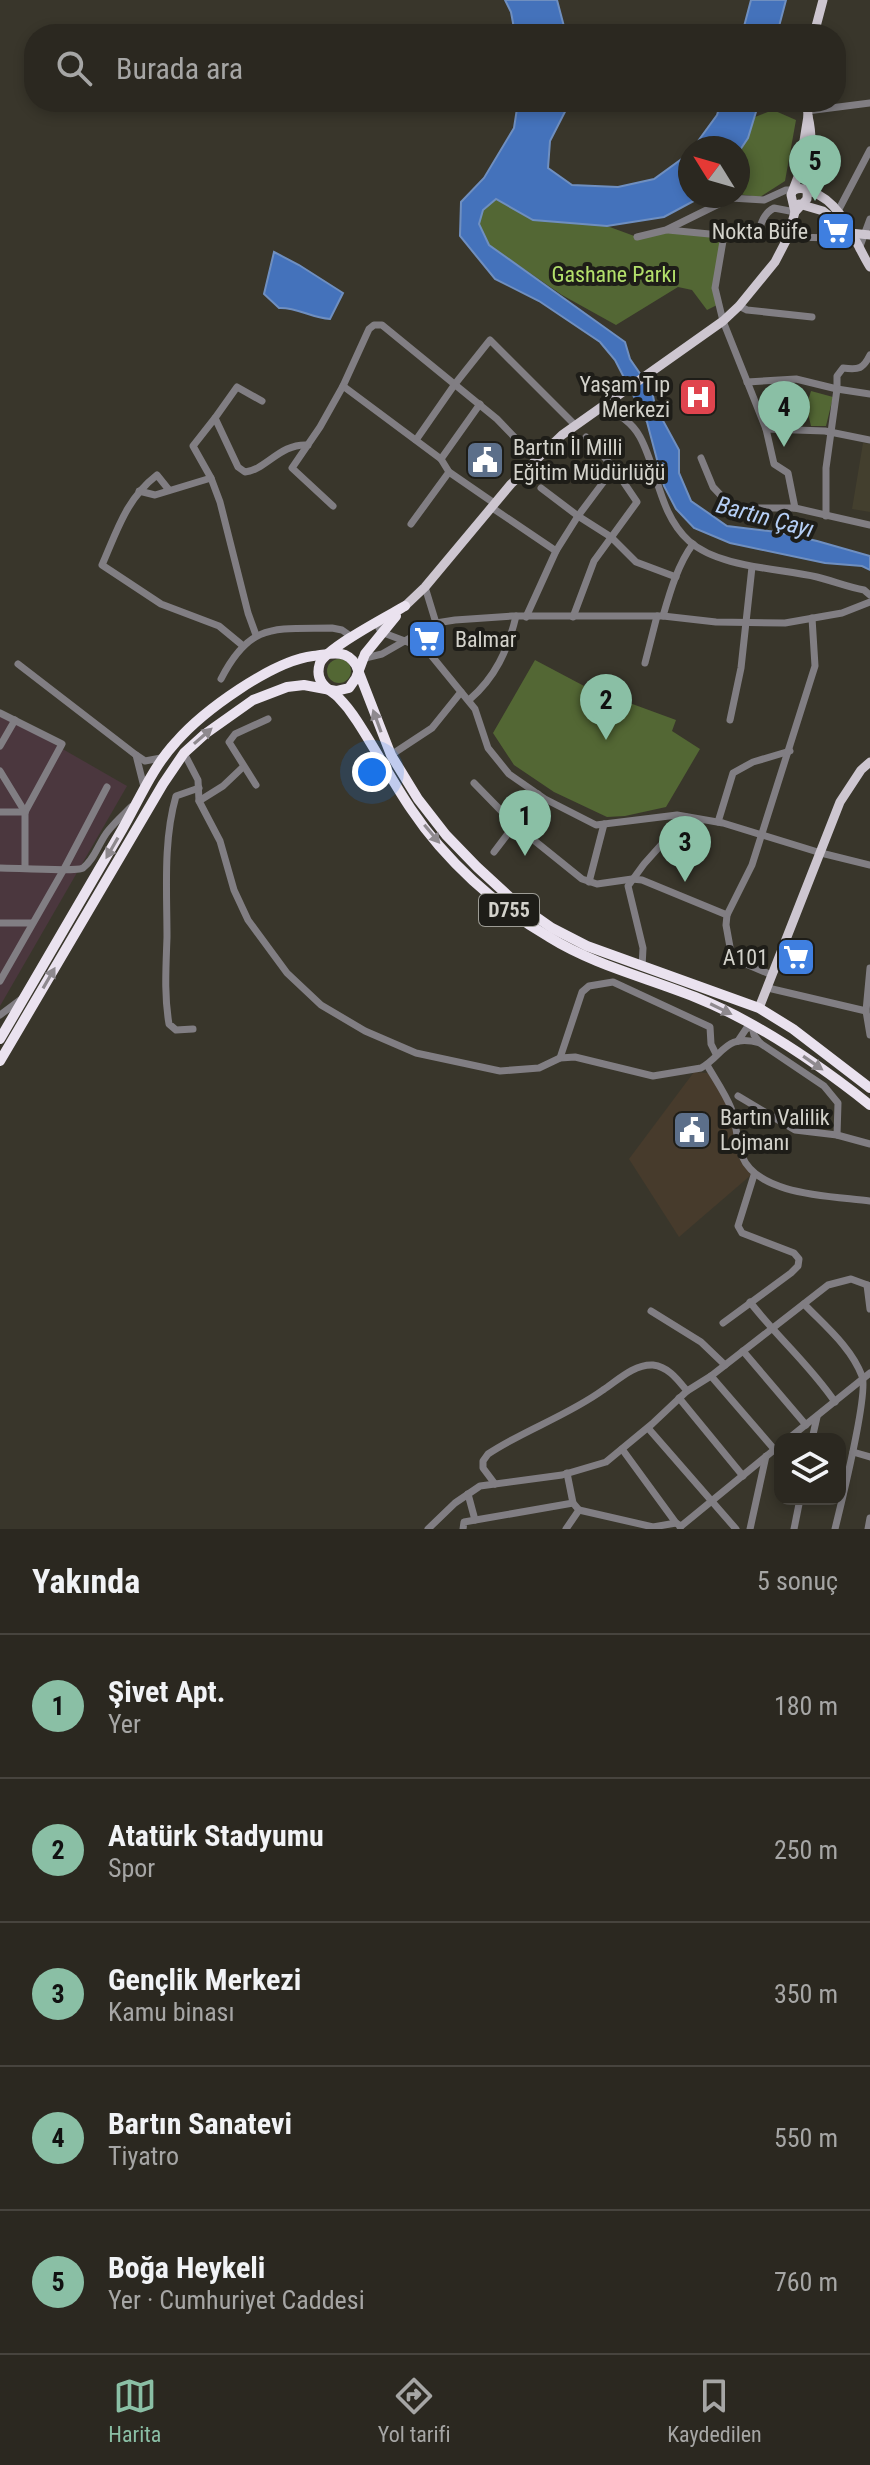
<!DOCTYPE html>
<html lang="tr">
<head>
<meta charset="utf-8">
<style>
	:root { --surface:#2b2820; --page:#37342d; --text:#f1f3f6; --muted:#a6a6a5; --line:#47443e; --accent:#8abfa5 }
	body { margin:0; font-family:"Roboto Condensed",sans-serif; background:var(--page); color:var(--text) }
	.controls { position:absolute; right:24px; bottom:24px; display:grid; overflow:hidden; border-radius:16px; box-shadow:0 4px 12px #0003 }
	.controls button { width:72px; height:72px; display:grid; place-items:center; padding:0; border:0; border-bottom:2px solid var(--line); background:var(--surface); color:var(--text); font:40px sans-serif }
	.compass { position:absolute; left:678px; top:136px; width:72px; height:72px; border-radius:50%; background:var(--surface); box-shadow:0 4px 12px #0003; rotate:307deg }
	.you { position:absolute; left:372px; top:772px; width:28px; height:28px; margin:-20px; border:6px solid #fff; border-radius:50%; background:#1a73e8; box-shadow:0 0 0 12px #1a73e833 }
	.badge { display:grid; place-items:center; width:52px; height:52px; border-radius:50%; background:var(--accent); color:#111; font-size:26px; font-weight:700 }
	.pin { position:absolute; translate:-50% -66px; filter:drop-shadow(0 2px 4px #0008) }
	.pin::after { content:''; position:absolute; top:42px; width:28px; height:24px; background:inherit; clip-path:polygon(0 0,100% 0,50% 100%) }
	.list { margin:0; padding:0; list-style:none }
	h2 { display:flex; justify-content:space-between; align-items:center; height:104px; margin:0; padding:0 32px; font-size:34px }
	h2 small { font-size:26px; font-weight:400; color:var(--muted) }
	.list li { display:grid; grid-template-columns:52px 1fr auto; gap:24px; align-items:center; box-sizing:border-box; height:144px; padding:0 32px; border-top:2px solid var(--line) }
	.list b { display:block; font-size:30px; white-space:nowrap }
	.list p { margin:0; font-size:26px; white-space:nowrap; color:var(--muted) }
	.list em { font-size:26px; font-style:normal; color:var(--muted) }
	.icon { flex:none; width:44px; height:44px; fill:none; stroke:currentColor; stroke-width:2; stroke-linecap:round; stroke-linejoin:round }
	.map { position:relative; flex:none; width:870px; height:1529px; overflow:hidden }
	.search { position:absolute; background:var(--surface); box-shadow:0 4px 12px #0003; left:24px; right:24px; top:24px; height:88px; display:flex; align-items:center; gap:20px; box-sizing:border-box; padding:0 28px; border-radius:32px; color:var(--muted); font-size:30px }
	.sheet { height:824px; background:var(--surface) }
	nav { display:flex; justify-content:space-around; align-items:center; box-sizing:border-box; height:112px; border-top:2px solid var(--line); background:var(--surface); font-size:22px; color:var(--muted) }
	nav a { display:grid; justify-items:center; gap:4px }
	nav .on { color:var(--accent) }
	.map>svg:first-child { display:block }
	.commercial { fill:#473b2c }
	.industrial { fill:#4b373e }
	.built { fill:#433f2e }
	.green { fill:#536734 }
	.water { fill:#4472bb; stroke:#6f8fc0; stroke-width:2 }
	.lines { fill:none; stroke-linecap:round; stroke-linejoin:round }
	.minor { stroke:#817e83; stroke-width:7 }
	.major { stroke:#cdc6d0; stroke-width:9 }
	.highway { stroke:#eae2ef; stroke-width:10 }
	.oneway { fill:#8e898e }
	.labels { text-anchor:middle; stroke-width:8; stroke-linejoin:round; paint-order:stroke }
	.shield { fill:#1e1d18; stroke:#9d9c95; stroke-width:2 }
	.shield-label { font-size:20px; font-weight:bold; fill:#d3d2cb }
	.poi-label { font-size:22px; fill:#d3d2cb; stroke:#1e1d18; text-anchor:end }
	.park-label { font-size:22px; fill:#b3e06b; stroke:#1e1d18 }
	.water-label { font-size:24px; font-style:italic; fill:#b5cff6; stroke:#1e1d18 }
</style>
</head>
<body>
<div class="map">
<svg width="870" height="1529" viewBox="0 0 870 1529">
	<rect width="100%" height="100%" fill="#39362b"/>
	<path class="commercial" d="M694,1072l14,1 18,28 16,62 9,12 -72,62 -50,-78z"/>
	<path class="industrial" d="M0,713l127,73 -127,220z"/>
	<path class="built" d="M863,443l7,1v68l-18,-3z"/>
	<g class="green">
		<path d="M773,110l23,10 -11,61 -25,16 -22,-3v-41l10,-15 7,-21z"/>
		<path d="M496,199l37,21 74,6 30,11 29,-7 58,5 -9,53 4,16 -12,6 -15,-20 -14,-3 -62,38 -54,-30 -73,-50 -10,-21 4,-14z"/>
		<path d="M811,391l22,6 -7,29h-15l-6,-25h3z"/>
		<circle cx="339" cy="671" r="12"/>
		<path d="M535,660l51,27 90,33 -4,11 28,18 -34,58 -41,9 -18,1 -53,-25 -40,-27 -21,-32z"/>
	</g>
	<g class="water">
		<path d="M505,0h52l9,34h-51l-4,-22z"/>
		<path d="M751,0h35l-9,34h-35z"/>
		<path d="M518,102h52l-20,39 -2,27 24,17 46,2 36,-8 36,-26v43h13l-39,21 -57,9 -74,-6 -37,-21 -13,11 -4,14 10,21 136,97 5,17 22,32 3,15 24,44v23l12,28 36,25 50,6 40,9 53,15v14l-8,-4 -37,-3 -95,-20 -36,-15 -18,-19 -12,-23 -17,-64 -32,-62 -15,-18 -61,-41 -44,-22 -35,-43 1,-34 23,-24 30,-50z"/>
		<path d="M721,102h38l-11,36 -10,15v-5h-45l24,-33z"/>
		<path d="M274,252l25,13 44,28 -13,26c-19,-1 -33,-12 -51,-11l-15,-14z"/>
	</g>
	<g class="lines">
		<g class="minor">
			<path d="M807,111l63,-8"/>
			<path d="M839,215l-1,-4 32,-61"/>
			<path d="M668,230l83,8 7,-4c3,-11 6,-21 16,-26l21,4"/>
			<path d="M724,235l-9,53 8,33 43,108 8,35 14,9 7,35"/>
			<path d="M637,237l29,-7 65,-32 33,2 22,-10h8"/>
			<path d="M788,237l49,1 13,-5"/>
			<path d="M859,249l11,-30"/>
			<path d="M739,306l8,4 65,7"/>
			<path d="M870,355c-7,14 -11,15 -27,13l-6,8v13l33,5"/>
			<path d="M747,382l49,-3 41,10 -11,79v48"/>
			<path d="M343,386l26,-57 5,-4h8l115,94 24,25"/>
			<path d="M480,404l-39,55 8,13 45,31"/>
			<path d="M604,406c14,8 28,16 36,31 18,33 19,77 49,104 30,27 90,27 128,36 16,4 31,10 47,13l6,5"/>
			<path d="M215,418l22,-31 25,14"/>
			<path d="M766,429l59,2 45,9"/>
			<path d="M416,440l39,-56 35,-44 85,85"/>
			<path d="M701,458l12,29 16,17 14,4h52l75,17"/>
			<path d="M541,488l37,28 33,21 25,25 40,15"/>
			<path d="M169,490l-12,-15c-31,24 -40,56 -55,90l59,39 58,22 23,19"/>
			<path d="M139,491l16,4 56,-17"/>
			<path d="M333,506l-41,-38 28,-41 23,-41 98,73"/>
			<path d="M491,507l65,44"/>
			<path d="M411,524l38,-52"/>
			<path d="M425,587l11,36"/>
			<path d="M663,616c7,-24 15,-52 30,-72"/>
			<path d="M526,617l30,-66 22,-35 36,-48"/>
			<path d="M573,617l21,-56 43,-59 -23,-34 -28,-31"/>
			<path d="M381,620l-3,6 3,6 45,17 49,60 13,39 21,26 36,25 51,26 81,-10 46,8 98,30 49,12"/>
			<path d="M256,635l-8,-22 -28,-111 -9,-24 -18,-32 22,-28 23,49 7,5c21,-2 35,-29 63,-27"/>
			<path d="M361,659l21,-5 54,-31 19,-3 57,-4h151l53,6 69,1 57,-10 28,-11"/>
			<path d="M645,663l12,-47"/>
			<path d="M18,664l118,91 8,32"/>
			<path d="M221,679c29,-57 53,-50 111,-51l10,2 10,7"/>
			<path d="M469,700c26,-22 39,-50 47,-84"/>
			<path d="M0,713l62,31 -37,68v55"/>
			<path d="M730,720l11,-52 11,-101"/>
			<path d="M0,746l15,-26"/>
			<path d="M184,753l14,27 1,21 21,40 14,49 14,30 39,53 34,32 44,26 51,22 84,18 39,-3 21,-10 15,-1 78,19 48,-8c23,-13 24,-35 59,-25"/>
			<path d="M136,755l9,6 16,-3"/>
			<path d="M391,755l41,-27 29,-36"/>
			<path d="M0,771l25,41"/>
			<path d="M474,783l41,42 67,54 15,5 35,-5 10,1 85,35"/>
			<path d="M256,785l-27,-43 6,-8 33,-15"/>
			<path d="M199,801l24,-15 20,-19"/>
			<path d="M0,812h25"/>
			<path d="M718,822l15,-49 20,-11 37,-11"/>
			<path d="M494,852l44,-58"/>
			<path d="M0,868c14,0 77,4 83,0 12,-9 16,-26 25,-37 7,-9 15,-16 23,-24"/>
			<path d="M589,882l15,-58"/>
			<path d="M0,923h32"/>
			<path d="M642,967l1,-19 -15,-62 16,-22 42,-47"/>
			<path d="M870,968l-4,43 4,24"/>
			<path d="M772,975l-40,-17 -6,-33 1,-10 25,-50 63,-199 -3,-48"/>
			<path d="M0,981l64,-112 43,-82"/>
			<path d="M768,988l98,23"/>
			<path d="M0,1015l20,-15"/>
			<path d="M193,1029l-17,1 -7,-6c-5,-29 -3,-57 -2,-87 0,-46 -4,-96 9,-141l23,-8"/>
			<path d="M738,1041l8,-12 6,-3 2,9 6,8 64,43 14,17 -1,32 33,9"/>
			<path d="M560,1058l22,-66 7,-6 24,-4 97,45 1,17 5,10"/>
			<path d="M707,1065c8,14 18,28 24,43 6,15 5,33 11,48 16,40 91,40 128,45"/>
			<path d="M738,1096l57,34 42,5"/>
			<path d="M867,1285l3,24"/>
			<path d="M750,1302c27,35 60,63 85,100"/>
			<path d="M804,1304c21,22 47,43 58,72 7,17 -21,128 -27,153"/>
			<path d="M651,1311l50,31 24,23"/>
			<path d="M723,1323l68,-50 7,-7 1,-7 -5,-6 -52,-20 -4,-7 16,-51"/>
			<path d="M743,1351l63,74"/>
			<path d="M711,1376l63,73"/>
			<path d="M679,1398l64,78"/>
			<path d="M648,1428l88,101"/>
			<path d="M788,1439l82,-66"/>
			<path d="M812,1439l5,-22"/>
			<path d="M622,1449l54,74"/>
			<path d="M853,1452l17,5"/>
			<path d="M567,1473l6,30 6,7 74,17 23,-4 5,3"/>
			<path d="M495,1484l-12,-16v-7l5,-7c36,-24 79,-38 115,-64 15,-10 31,-26 50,-25 16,2 25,15 34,26"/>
			<path d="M468,1494l7,26"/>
			<path d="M680,1527l100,-82"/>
			<path d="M428,1529l27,-26 25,-17 82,-11 44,-13 46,-38 35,-33 24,-15 117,-91 23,-6 19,7"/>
			<path d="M463,1529l1,-7 109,-19"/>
			<path d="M566,1529l13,-19"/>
			<path d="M750,1529l16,-73"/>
			<path d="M794,1529l6,-30"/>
			<path d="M868,1529l2,-11"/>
		</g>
		<g class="major">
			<path d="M814,34l9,-34"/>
			<path d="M794,190c7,-3 10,-1 18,2 30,10 42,49 58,75"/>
			<path d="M799,204l24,7 22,17"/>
			<path d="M795,212l-4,-17 7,-18 4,-24 6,-37 -1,-14"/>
			<path d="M850,233l20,2"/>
			<path d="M405,606l20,-19 86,-103 51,-49 161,-114 16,-15 36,-44 13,-25 7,-25 12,-13c1,-28 8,-55 1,-83"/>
			<path d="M759,1008l81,-206 21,-32 9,-8"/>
		</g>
		<g class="highway">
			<path d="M405,606c-17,10 -77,41 -85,57 -2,6 -2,13 1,18 3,7 12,11 17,16 7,7 14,16 19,24 19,29 35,60 54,88 34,51 85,97 138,128 45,28 96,40 146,60 63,25 122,66 175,108"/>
			<path d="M0,1039c40,-68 80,-136 119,-204 19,-32 32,-66 57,-93 27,-31 96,-81 137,-86 16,-2 33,-8 43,9l35,90 27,44 28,36 31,32 38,35 37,26 35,18 172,62 34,21 77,59"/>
			<path d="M0,1061l163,-277 21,-31 21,-19 48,-34 34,-13 17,-2 32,6 13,-3 7,-10 9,-24 31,-38"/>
		</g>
	</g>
	<defs><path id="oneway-solid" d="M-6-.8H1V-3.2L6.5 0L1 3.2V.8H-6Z" transform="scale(2)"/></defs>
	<g class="oneway">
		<use href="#oneway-solid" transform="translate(377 721) rotate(-110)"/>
		<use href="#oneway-solid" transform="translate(203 736) rotate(-41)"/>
		<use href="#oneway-solid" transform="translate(432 834) rotate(50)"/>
		<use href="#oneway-solid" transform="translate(112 848) rotate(120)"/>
		<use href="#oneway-solid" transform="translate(49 978) rotate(-60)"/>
		<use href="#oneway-solid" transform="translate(721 1009) rotate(26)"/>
		<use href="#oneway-solid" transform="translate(813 1063) rotate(35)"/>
	</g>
	<defs>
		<g id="supermarket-square" transform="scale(2)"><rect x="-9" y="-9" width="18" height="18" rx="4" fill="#3f7fe0" stroke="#1e1d18"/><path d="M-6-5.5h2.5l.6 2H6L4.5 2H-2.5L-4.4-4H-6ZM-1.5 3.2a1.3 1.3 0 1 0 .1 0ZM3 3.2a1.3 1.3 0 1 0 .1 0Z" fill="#fff"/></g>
		<g id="hospital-square" transform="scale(2)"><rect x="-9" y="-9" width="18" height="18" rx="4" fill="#e0444e" stroke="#1e1d18"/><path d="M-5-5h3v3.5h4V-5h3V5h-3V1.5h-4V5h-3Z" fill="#fff"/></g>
		<g id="civic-square" transform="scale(2)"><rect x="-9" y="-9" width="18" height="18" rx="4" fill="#5c6f8a" stroke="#1e1d18"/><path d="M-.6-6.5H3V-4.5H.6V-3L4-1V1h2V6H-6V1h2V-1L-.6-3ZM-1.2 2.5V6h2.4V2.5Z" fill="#fff"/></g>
	</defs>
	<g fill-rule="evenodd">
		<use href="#supermarket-square" x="836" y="231"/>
		<use href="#hospital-square" x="698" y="397"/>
		<use href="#civic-square" x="485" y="460"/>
		<use href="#supermarket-square" x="427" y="639"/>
		<use href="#supermarket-square" x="796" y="957"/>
		<use href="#civic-square" x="692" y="1130"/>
	</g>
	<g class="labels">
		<rect class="shield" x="479" y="894" width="60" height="32" rx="6"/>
		<g class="shield-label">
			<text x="509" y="917">D755</text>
		</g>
		<g class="poi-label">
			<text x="808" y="239">Nokta Büfe</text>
			<text x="670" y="392">Yaşam Tıp<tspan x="670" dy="25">Merkezi</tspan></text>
			<text x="513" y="455" text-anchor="start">Bartın İl Milli<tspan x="513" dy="25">Eğitim Müdürlüğü</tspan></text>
			<text x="455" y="647" text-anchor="start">Balmar</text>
			<text x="768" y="965">A101</text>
			<text x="720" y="1125" text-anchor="start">Bartın Valilik<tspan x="720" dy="25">Lojmanı</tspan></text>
		</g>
		<g class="park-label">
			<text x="614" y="282">Gashane Parkı</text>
		</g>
		<g class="water-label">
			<text transform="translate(765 517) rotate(15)" y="8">Bartın Çayı</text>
		</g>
	</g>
</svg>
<div class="controls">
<button><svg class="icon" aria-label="layers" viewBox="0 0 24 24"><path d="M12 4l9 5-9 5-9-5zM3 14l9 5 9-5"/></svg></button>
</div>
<svg class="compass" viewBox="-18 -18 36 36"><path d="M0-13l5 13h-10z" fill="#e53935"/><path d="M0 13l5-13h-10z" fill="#a6a6a5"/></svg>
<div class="you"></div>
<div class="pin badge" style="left:525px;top:856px">1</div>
<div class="pin badge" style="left:606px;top:740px">2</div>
<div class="pin badge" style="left:685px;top:882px">3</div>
<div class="pin badge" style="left:784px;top:447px">4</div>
<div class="pin badge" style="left:815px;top:201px">5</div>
<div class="search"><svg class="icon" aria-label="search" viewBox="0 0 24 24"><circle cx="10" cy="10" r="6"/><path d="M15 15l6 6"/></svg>Burada ara</div>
</div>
<section class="sheet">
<h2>Yakında<small>5 sonuç</small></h2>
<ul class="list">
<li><span class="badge">1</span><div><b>Şivet Apt.</b><p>Yer</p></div><em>180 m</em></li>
<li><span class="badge">2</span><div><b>Atatürk Stadyumu</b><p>Spor</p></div><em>250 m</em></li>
<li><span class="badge">3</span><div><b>Gençlik Merkezi</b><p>Kamu binası</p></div><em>350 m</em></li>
<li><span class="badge">4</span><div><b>Bartın Sanatevi</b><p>Tiyatro</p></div><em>550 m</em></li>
<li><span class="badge">5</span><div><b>Boğa Heykeli</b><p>Yer · Cumhuriyet Caddesi</p></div><em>760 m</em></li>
</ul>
</section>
<nav>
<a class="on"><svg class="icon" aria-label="map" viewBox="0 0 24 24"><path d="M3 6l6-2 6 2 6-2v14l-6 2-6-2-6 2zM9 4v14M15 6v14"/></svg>Harita</a>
<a><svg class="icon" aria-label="directions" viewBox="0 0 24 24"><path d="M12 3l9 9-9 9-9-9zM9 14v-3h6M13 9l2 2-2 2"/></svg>Yol tarifi</a>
<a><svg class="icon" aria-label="saved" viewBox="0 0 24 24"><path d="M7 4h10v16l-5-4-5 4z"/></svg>Kaydedilen</a>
</nav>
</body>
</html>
